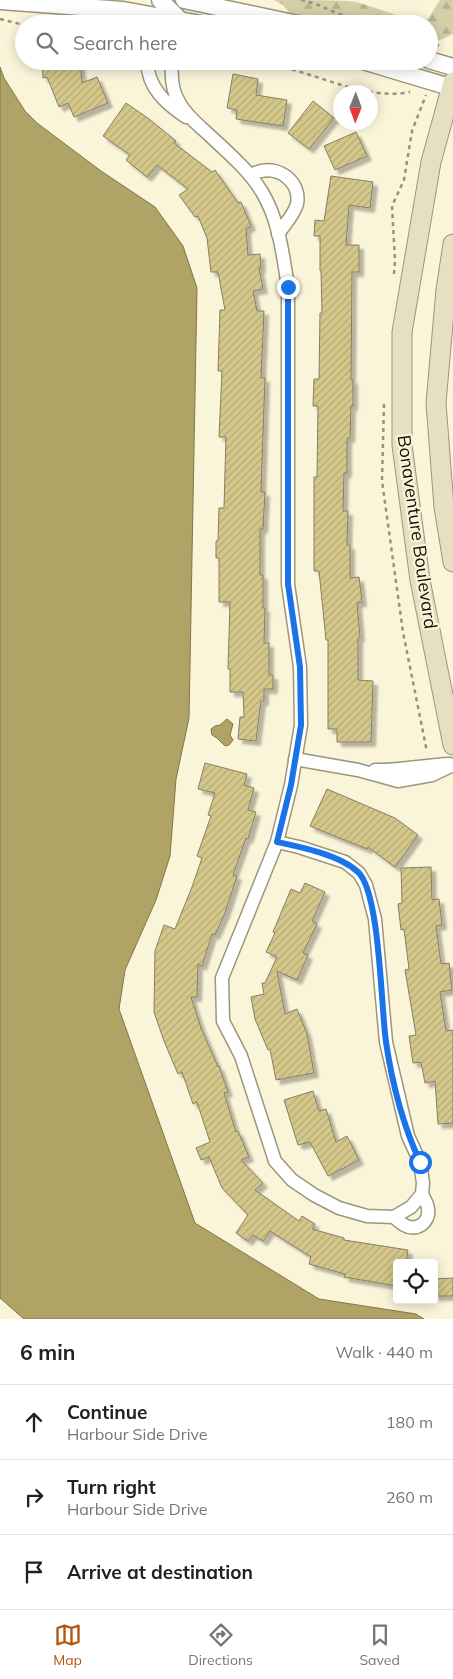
<!DOCTYPE html>
<html lang="en">
<head>
<meta charset="utf-8">
<style>
	:root { --surface:#fff; --page:#f6f6f6; --text:#202124; --muted:#757577; --line:#e0e0e0; --accent:#b45309 }
	body { margin:0; font-family:Mulish,sans-serif; background:var(--page); color:var(--text) }
	.controls { position:absolute; right:15px; bottom:15px; display:grid; overflow:hidden; border-radius:5px; box-shadow:0 2px 12px #0003 }
	.controls button { width:45px; height:45px; display:grid; place-items:center; padding:0; border:0; border-bottom:1px solid var(--line); background:var(--surface); color:var(--text); font:25px sans-serif }
	.compass { position:absolute; left:333px; top:85px; width:45px; height:45px; border-radius:50%; background:var(--surface); box-shadow:0 2px 12px #0003; rotate:181deg }
	.stop { position:absolute; width:15px; height:15px; margin:-11px; border:4px solid #1a73e8; border-radius:50%; background:#fff }
	.stop.end { background:#1a73e8; border-color:#fff; box-shadow:0 1px 5px #0008 }
	.list { margin:0; padding:0; list-style:none }
	h2 { display:flex; justify-content:space-between; align-items:center; height:65px; margin:0; padding:0 20px; font-size:21px }
	h2 small { font-size:16px; font-weight:400; color:var(--muted) }
	.list li { display:grid; grid-template-columns:32px 1fr auto; gap:15px; align-items:center; box-sizing:border-box; height:75px; padding:0 20px; border-top:1px solid var(--line) }
	.list b { display:block; font-size:19px; white-space:nowrap }
	.list p { margin:0; font-size:16px; white-space:nowrap; color:var(--muted) }
	.list em { font-size:16px; font-style:normal; color:var(--muted) }
	.icon { flex:none; width:28px; height:28px; fill:none; stroke:currentColor; stroke-width:2; stroke-linecap:round; stroke-linejoin:round }
	.map { position:relative; flex:none; width:453px; height:1319px; overflow:hidden }
	.search { position:absolute; background:var(--surface); box-shadow:0 2px 12px #0003; left:15px; right:15px; top:15px; height:55px; display:flex; align-items:center; gap:12px; box-sizing:border-box; padding:0 18px; border-radius:28px; color:var(--muted); font-size:19px }
	.sheet { height:290px; background:var(--surface) }
	nav { display:flex; justify-content:space-around; align-items:center; box-sizing:border-box; height:70px; border-top:1px solid var(--line); background:var(--surface); font-size:14px; color:var(--muted) }
	nav a { display:grid; justify-items:center; gap:2px }
	nav .on { color:var(--accent) }
	.map>svg:first-child { display:block }
	.forest { fill:url(#forest-firs) }
	.water { fill:#afa366; stroke:#80774a }
	.building { fill:url(#building-hatch); stroke:#847f66; filter:url(#shadow) }
	.lines { fill:none; stroke-linecap:round; stroke-linejoin:round }
	.minor-casing { stroke:#9c967d; stroke-width:15 }
	.tertiary-casing { stroke:#9c967d; stroke-width:19 }
	.secondary-casing { stroke:#9c967d; stroke-width:21 }
	.path { stroke:#96927e; stroke-width:2.5; stroke-dasharray:4 4; stroke-linecap:butt }
	.minor { stroke:#fff; stroke-width:12 }
	.tertiary { stroke:#fff; stroke-width:16 }
	.secondary { stroke:#e6e0c3; stroke-width:19 }
	.route { stroke:#1a73e8; stroke-width:6 }
	.labels { text-anchor:middle; stroke-width:4.5; stroke-linejoin:round; paint-order:stroke }
	.street-label { font-size:18px; fill:#121007; stroke:#faf4d8 }
</style>
</head>
<body>
<div class="map">
<svg width="453" height="1319" viewBox="0 0 453 1319">
	<defs>
		<pattern id="forest-firs" width="22" height="20" patternUnits="userSpaceOnUse" patternTransform="scale(1.25)"><rect width="22" height="20" fill="#d6cea6"/><path d="M5 1l3.5 6h-7zM16 11l3.5 6h-7z" fill="#b7b08d"/></pattern>
		<pattern id="building-hatch" width="6" height="6" patternUnits="userSpaceOnUse" patternTransform="scale(1.25)"><rect width="6" height="6" fill="#d4c78a"/><path d="M-1 1l2-2M0 6l6-6M5 7l2-2" fill="none" stroke="#b5aa76"/></pattern>
		<filter id="shadow"><feDropShadow dx="4.5" dy="4.5" stdDeviation="1" flood-color="#0004"/></filter>
	</defs>
	<rect width="100%" height="100%" fill="#faf4d8"/>
	<path class="forest" d="M274,0c23,0 53,0 75,1 27,4 51,20 79,18l12,-19h13v34l-24,11v-21h-41l-6,-3 -22,-4h-32l-12,5h-9l-15,-6 -9,-11z"/>
	<g class="water">
		<path d="M0,67l4,11 21,33 12,12 64,48 54,36 28,39 14,42 -8,430 -13,61 -6,77 -14,44 -31,70 -6,39 76,214 124,76 97,15 8,5h-400l-24,-21z"/>
		<path d="M227,719l6,5 -3,11 3,5 -4,5 -4,1 -8,-8 -5,-3 -1,-6 4,-3 5,-1z"/>
	</g>
	<g class="building">
		<path d="M42,61h38l2,22 15,-6 11,26 -34,14 -6,-14 -9,4 -12,-30 -4,1z"/>
		<path d="M233,74l25,5 -2,16 31,5 -4,26 -47,-7 1,-9 -10,-2z"/>
		<path d="M313,101l21,17 -25,31 -21,-16z"/>
		<path d="M126,103l23,16 27,22 -2,2 38,29 3,-2 23,33 3,-1 10,24 -5,3 2,26 12,-1 1,14h-2l4,21 -10,2 4,20h7l-3,67h4l-4,114h4l-2,37h-3v46h3v33h2l-1,35h5v32h4v14h-9v12h-3l-5,40 -18,-2 2,-22h4l-1,-25h-13v-23h-2l2,-67h-11v-44h-3v-17h2l1,-33h5l2,-71h-7l3,-66h-4l2,-61h5l-7,-38h-7l-4,-34 -9,-22 -3,1 -16,-22 9,-6 -31,-24 -10,12 -21,-17 4,-5 -27,-19z"/>
		<path d="M356,132l11,24 -32,14 -11,-24z"/>
		<path d="M331,176l42,6 -3,26 -21,-3 -3,40h13v27h-7l-1,108h2v26h-2l-1,32h-3v35h-3l-1,38h5l-1,34h3v33l9,-1 3,25 -5,1 3,34 -2,1v42l15,1 -2,61h-34v-13h-9v-89h-2l-7,-69h-5v-94h3l1,-71h-5l1,-27h5l1,-66h2l-1,-42h-1v-35h-6l1,-16 9,1z"/>
		<path d="M205,763l42,11 -3,11 10,3 -6,22 8,2 -8,27 -2,-1 -13,37 4,1 -12,37 -10,22 -3,-1 -10,32 -4,-2 -1,33h-6l10,31 17,39 1,-1 9,26 -4,1 12,39 2,-1 11,26 -8,3 22,23 -8,7 44,31 3,-5 13,8 -3,5 32,9v2l64,10 -2,13h-9v23l-53,-9 1,-3 -36,-10 2,-7 -41,-26 -7,10 -10,-6 -5,6 -12,-8 12,-18 -26,-27 -13,-31 -8,3 -5,-12 14,-6 -13,-40 -4,2 -11,-32 -4,2 -14,-33 -10,-29 1,-61 9,-26 11,4 17,-42 10,-29 -5,-2 14,-40 -3,-1 7,-22 -17,-4z"/>
		<path d="M327,789l68,29 23,17 -23,32 -27,-20 -1,2 -57,-23z"/>
		<path d="M431,867l1,33 7,-1 3,26 -6,1 5,38 8,-1 3,27 -12,2 6,39 7,-1v93l-15,1 -3,-43 -10,2 -4,-21 -8,1 -4,-27 7,-1 -11,-65 4,-1 -5,-40 -3,1 -3,-26 4,-1 -1,-35z"/>
		<path d="M305,883l20,9 -13,29 5,3 -14,29 5,2 -11,25 -20,-9 8,43 12,-5 10,25 7,39 -38,7 -6,-31 -2,1 -13,-31 -4,-22 13,-3 -2,-11h3l12,-26 -11,-5 9,-19 -2,-1 18,-43 9,4z"/>
		<path d="M313,1091l6,20 7,-2 10,33 11,-6 12,24 -31,16 -18,-34 -12,3 -14,-45z"/>
		<path d="M453,1278v18h-19v-17z"/>
	</g>
	<g class="lines">
		<g class="minor-casing">
			<g id="minor">
				<path d="M147,61c1,27 18,42 39,56"/>
				<path d="M172,61c-1,13 0,30 7,41 6,12 18,22 28,31 19,18 41,36 55,59 17,28 21,63 26,95v297l12,83 1,58 -10,60 -14,57"/>
				<path d="M250,175c3,-1 7,-3 11,-4 20,-4 40,12 36,33 -3,11 -13,21 -19,30"/>
				<path d="M295,759l63,11 40,11 34,-6 21,-10"/>
				<path d="M375,770c25,1 49,-5 75,-6"/>
				<path d="M277,842l22,5 46,15 14,11 7,12 9,34 11,123 22,94 12,26 3,21 -1,11 -11,13 -17,10 -27,-1 -28,-8 -25,-13 -22,-15 -17,-19 -34,-105 -18,-35 -1,-43z"/>
				<path d="M394,1217c3,3 7,6 10,8 12,7 26,-2 24,-16 0,-5 -4,-10 -6,-15"/>
			</g>
		</g>
		<g class="tertiary-casing">
			<g id="tertiary">
				<path d="M160,0l19,19"/>
				<path d="M184,0l114,24"/>
				<path d="M0,1l123,9 78,14"/>
				<path d="M429,60l24,7"/>
				<path d="M363,61l90,27"/>
			</g>
		</g>
		<g class="secondary-casing">
			<g id="secondary">
				<path d="M453,82l-22,80 -29,170v113l18,135 33,165"/>
				<path d="M453,244l-7,46 -10,113 8,104 9,55"/>
			</g>
		</g>
		<g class="path">
			<path d="M301,0c14,2 25,9 38,14 14,4 27,4 40,10"/>
			<path d="M0,19l24,6"/>
			<path d="M429,39l10,7"/>
			<path d="M261,61c15,5 31,8 46,13 33,10 68,25 103,18"/>
			<path d="M394,274l1,-13 -3,-55 12,-26 8,-49 14,-36"/>
			<path d="M384,404l-2,77 21,151 24,120"/>
		</g>
		<use href="#minor" class="minor"/>
		<use href="#tertiary" class="tertiary"/>
		<use href="#secondary" class="secondary"/>
	</g>
	<g class="lines">
		<path class="route" d="M288,287v297l12,83 1,58 -10,60 -14,57c24,5 63,13 81,30 22,20 23,136 28,170 6,41 17,83 34,120"/>
	</g>
	<g class="labels">
		<g class="street-label">
			<text transform="translate(417 532) rotate(82)" y="6">Bonaventure Boulevard</text>
		</g>
	</g>
</svg>
<div class="controls">
<button><svg class="icon" aria-label="locate" viewBox="0 0 24 24"><circle cx="12" cy="12" r="6"/><path d="M12 2v4M12 18v4M2 12h4M18 12h4"/></svg></button>
</div>
<svg class="compass" viewBox="-18 -18 36 36"><path d="M0-13l5 13h-10z" fill="#e53935"/><path d="M0 13l5-13h-10z" fill="#757577"/></svg>
<div class="stop" style="left:420px;top:1162px"></div>
<div class="stop end" style="left:288px;top:287px"></div>
<div class="search"><svg class="icon" aria-label="search" viewBox="0 0 24 24"><circle cx="10" cy="10" r="6"/><path d="M15 15l6 6"/></svg>Search here</div>
</div>
<section class="sheet">
<h2>6 min<small>Walk · 440 m</small></h2>
<ul class="list">
<li><svg class="icon" aria-label="ahead" viewBox="0 0 24 24"><path d="M12 20V5M6 11l6-6 6 6"/></svg><div><b>Continue</b><p>Harbour Side Drive</p></div><em>180 m</em></li>
<li><svg class="icon" aria-label="right" viewBox="0 0 24 24"><path d="M7 20v-9h11M14 6l5 5-5 5"/></svg><div><b>Turn right</b><p>Harbour Side Drive</p></div><em>260 m</em></li>
<li><svg class="icon" aria-label="arrive" viewBox="0 0 24 24"><path d="M6 21V4h12l-3 4 3 4H6"/></svg><div><b>Arrive at destination</b></div></li>
</ul>
</section>
<nav>
<a class="on"><svg class="icon" aria-label="map" viewBox="0 0 24 24"><path d="M3 6l6-2 6 2 6-2v14l-6 2-6-2-6 2zM9 4v14M15 6v14"/></svg>Map</a>
<a><svg class="icon" aria-label="directions" viewBox="0 0 24 24"><path d="M12 3l9 9-9 9-9-9zM9 14v-3h6M13 9l2 2-2 2"/></svg>Directions</a>
<a><svg class="icon" aria-label="saved" viewBox="0 0 24 24"><path d="M7 4h10v16l-5-4-5 4z"/></svg>Saved</a>
</nav>
</body>
</html>
